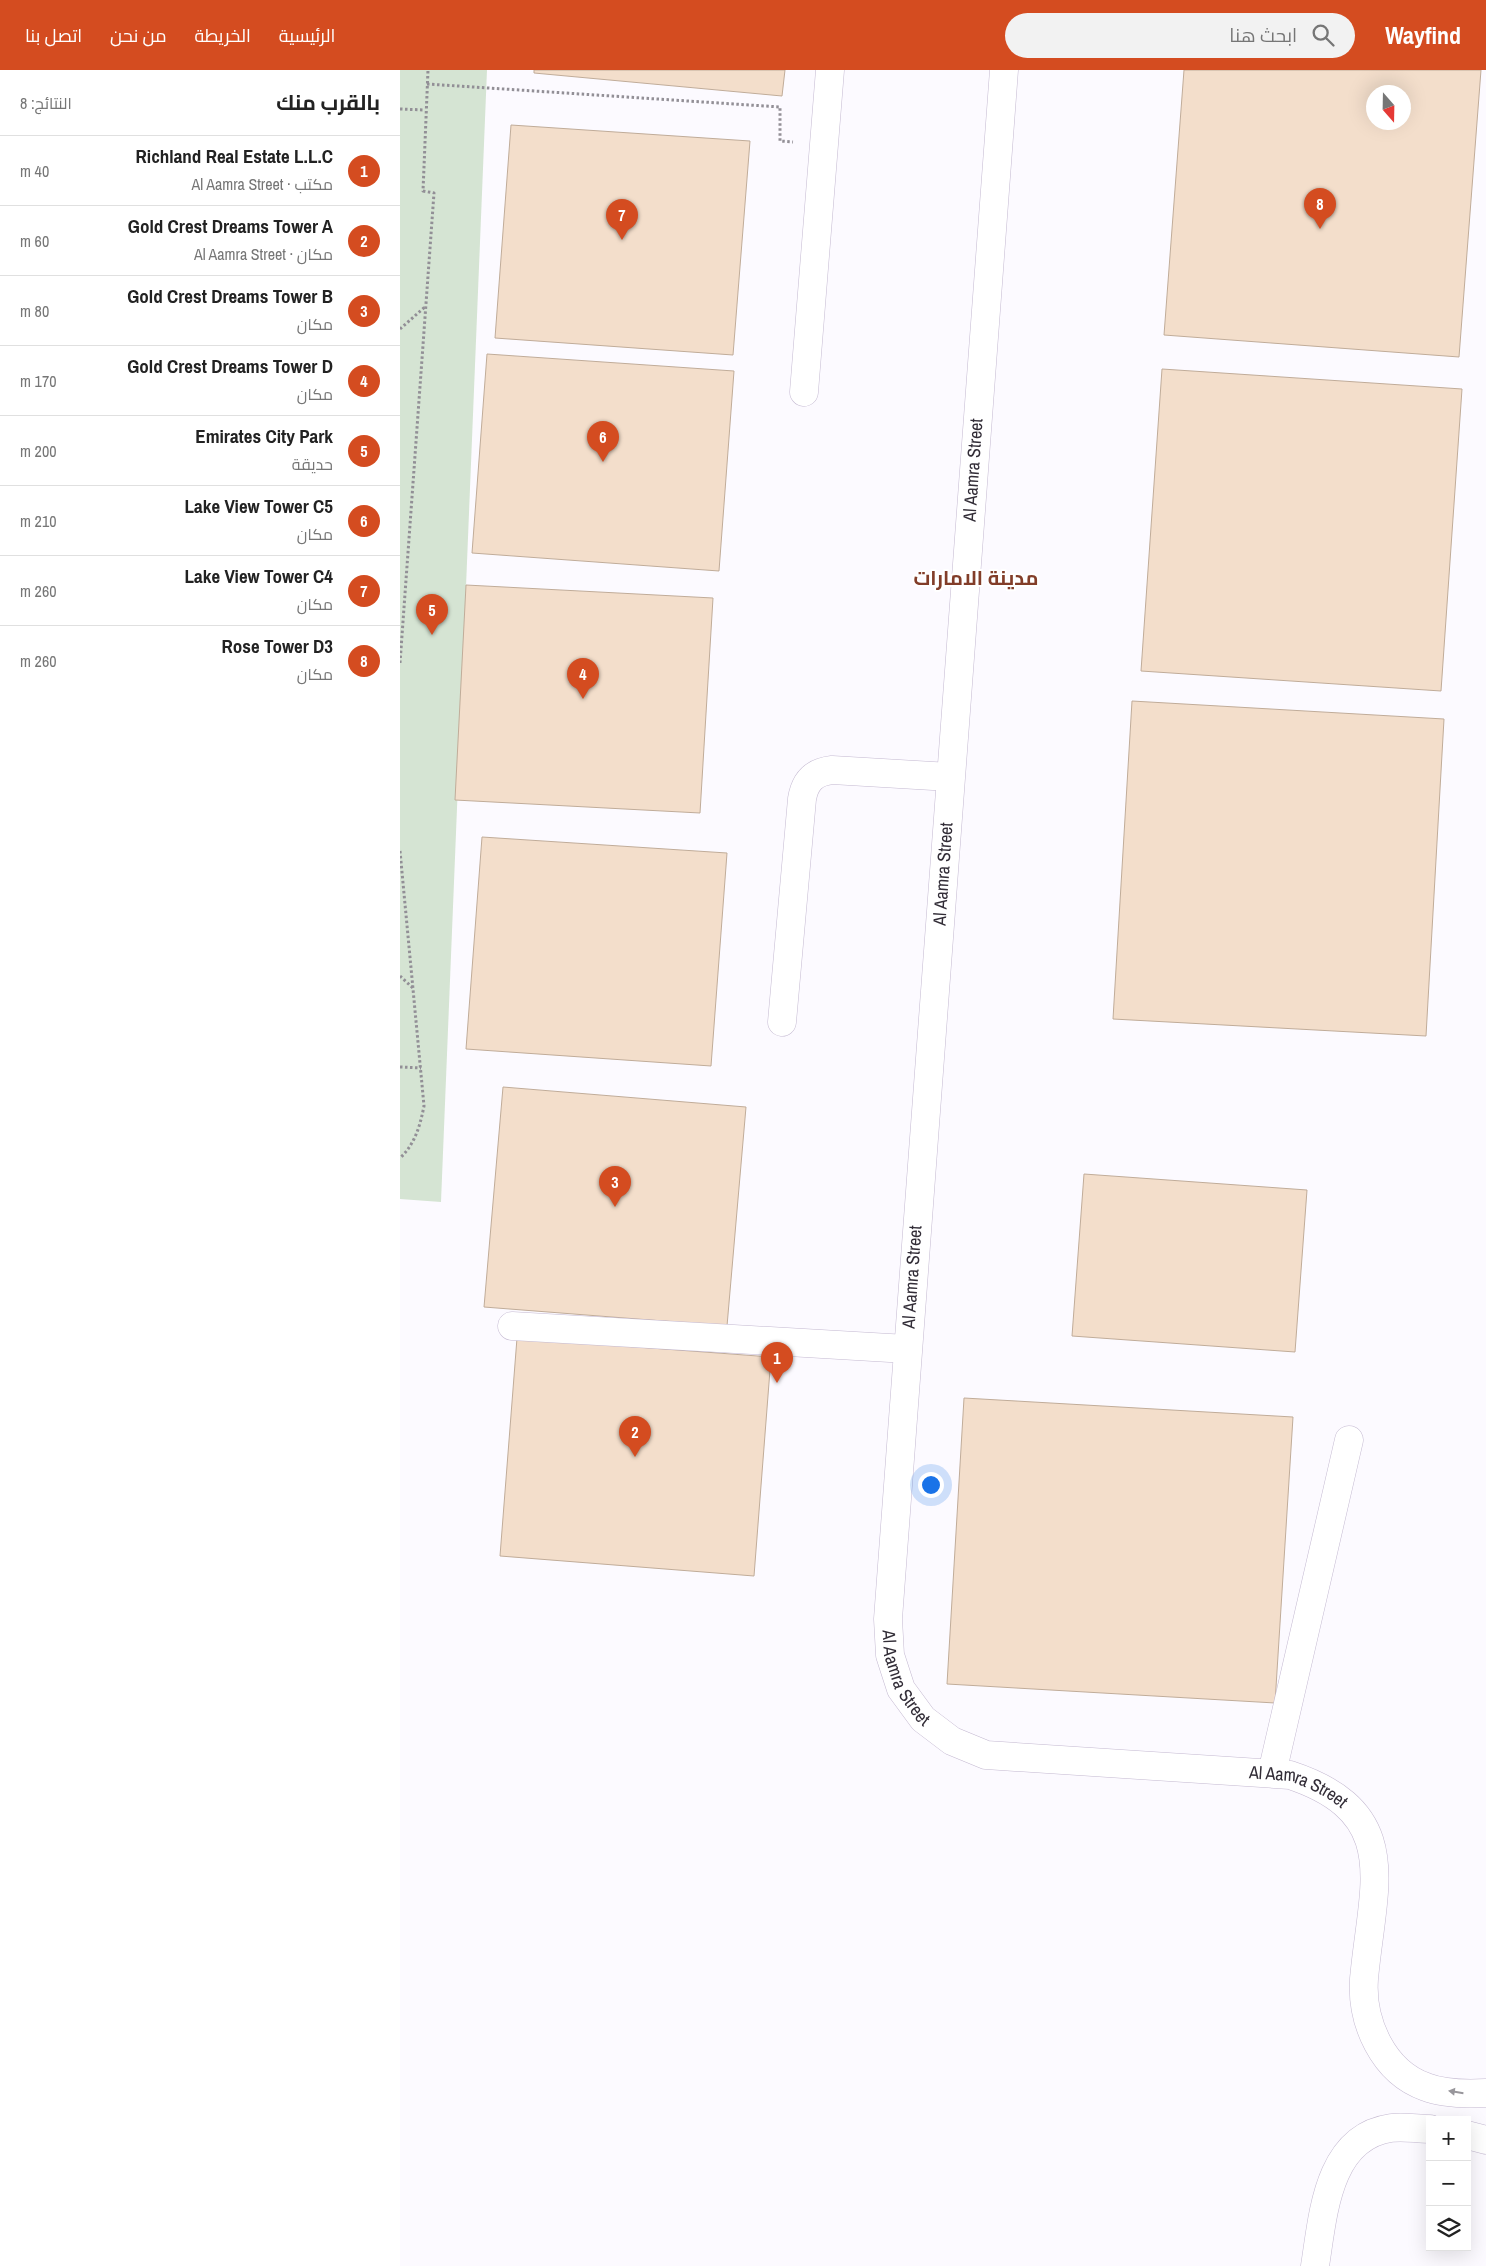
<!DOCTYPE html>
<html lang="ar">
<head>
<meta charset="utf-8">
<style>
	:root { --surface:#fff; --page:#f2f2f2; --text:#222; --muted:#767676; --line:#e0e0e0; --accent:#d44c20 }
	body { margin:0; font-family:"Archivo Narrow",Cairo,sans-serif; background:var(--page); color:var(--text); direction:rtl }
	.controls { position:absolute; right:15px; bottom:15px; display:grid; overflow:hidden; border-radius:0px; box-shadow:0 5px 20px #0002 }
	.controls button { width:45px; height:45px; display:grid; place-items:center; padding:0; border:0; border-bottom:1px solid var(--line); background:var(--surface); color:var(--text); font:25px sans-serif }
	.compass { position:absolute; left:966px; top:15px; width:45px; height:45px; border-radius:50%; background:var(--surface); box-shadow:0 5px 20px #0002; rotate:160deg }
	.you { position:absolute; left:530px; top:1414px; width:18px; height:18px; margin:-12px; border:4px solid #fff; border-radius:50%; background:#1a73e8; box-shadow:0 0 0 8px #1a73e833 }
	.badge { display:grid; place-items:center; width:32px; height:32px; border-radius:50%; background:var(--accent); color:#fff; font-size:16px; font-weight:700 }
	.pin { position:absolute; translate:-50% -41px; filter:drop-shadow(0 1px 2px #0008) }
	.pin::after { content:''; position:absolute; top:26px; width:18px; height:15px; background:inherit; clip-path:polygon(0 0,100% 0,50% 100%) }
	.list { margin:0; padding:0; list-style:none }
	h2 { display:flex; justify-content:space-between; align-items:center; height:65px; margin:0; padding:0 20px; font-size:21px }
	h2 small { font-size:16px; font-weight:400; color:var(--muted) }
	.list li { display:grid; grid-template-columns:32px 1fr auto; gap:15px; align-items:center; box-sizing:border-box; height:70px; padding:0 20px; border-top:1px solid var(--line) }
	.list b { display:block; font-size:19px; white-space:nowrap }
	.list p { margin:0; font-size:16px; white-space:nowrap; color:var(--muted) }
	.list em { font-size:16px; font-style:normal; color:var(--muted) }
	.icon { flex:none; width:28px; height:28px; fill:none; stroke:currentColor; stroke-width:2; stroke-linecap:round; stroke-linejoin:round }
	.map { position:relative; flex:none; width:1086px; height:2196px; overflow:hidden; direction:ltr }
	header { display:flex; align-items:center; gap:30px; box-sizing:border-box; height:70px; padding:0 25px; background:var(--accent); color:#fff }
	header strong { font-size:24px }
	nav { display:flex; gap:28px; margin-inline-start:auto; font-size:18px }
	.search { width:350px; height:45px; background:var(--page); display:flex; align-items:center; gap:12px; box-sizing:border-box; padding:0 18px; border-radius:28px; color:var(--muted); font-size:19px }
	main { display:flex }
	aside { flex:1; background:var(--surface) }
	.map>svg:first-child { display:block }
	.green { fill:#d5e4d3 }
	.building { fill:#f3decb; stroke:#c0ac99; fill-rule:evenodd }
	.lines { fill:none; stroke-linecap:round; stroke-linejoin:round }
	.minor-casing { stroke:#c4b9d1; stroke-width:29 }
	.path { stroke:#928f96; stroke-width:3; stroke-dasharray:2.5 2.5; stroke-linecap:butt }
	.minor { stroke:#fff; stroke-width:28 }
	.oneway { fill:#98969b }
	.labels { text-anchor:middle; stroke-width:4; stroke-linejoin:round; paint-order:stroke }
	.street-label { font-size:18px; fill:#322d37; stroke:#fff }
	.quarter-label { font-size:20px; font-weight:bold; fill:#823d29; stroke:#fff }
</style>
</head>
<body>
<header>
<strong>Wayfind</strong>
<div class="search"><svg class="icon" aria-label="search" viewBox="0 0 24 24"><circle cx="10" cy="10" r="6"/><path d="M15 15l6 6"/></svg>ابحث هنا</div>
<nav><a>الرئيسية</a><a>الخريطة</a><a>من نحن</a><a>اتصل بنا</a></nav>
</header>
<main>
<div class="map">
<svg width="1086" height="2196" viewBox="0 0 1086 2196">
	<rect width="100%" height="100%" fill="#fcfaff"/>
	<path class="green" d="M0,0h87l-46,1132 -41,-3z"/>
	<g class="building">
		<path d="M134,0h251l-3,26 -248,-23z"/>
		<path d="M784,0h297l-22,287 -295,-22zM974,22h30v30h-30z"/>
		<path d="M111,55l239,16 -17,214 -238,-17z"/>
		<path d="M87,284l247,17 -15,200 -247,-18z"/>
		<path d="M762,299l300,20 -21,302 -300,-20z"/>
		<path d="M66,515l247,13 -13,215 -245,-13z"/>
		<path d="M732,631l312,18 -18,317 -313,-17z"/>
		<path d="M82,767l245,16 -16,213 -245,-17z"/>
		<path d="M103,1017l243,20 -19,219 -243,-19z"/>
		<path d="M684,1104l223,16 -12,162 -223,-16z"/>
		<path d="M117,1268l254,19 -17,219 -254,-20z"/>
		<path d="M564,1328l329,19 -18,286 -328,-19z"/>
	</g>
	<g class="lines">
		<g class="minor-casing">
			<g id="minor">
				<path id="s1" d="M604,0l-116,1549 2,36 11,34 22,30 29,22 34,14 304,20c115,38 82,112 74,204 -3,43 19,93 62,108 18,7 41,7 60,6"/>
				<path d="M404,322l26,-322"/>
				<path d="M382,952l20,-223c3,-18 12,-27 30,-29l118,7"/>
				<path d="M112,1256l395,23"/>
				<path d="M872,1703l77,-333"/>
				<path d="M1067,2065l19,5"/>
				<path d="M915,2196c8,-50 12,-129 76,-138 13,-2 26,1 39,1"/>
			</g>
		</g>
		<g class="path">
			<path d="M27,14l353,23v34l13,1"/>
			<path d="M0,39l25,1"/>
			<path d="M0,259l26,-23"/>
			<path d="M0,593l34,-470 -11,-2 5,-121"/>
			<path d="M0,781l24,255c-4,20 -9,38 -24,52"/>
			<path d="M0,906l14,13"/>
			<path d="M0,997l21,1"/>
		</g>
		<use href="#minor" class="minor"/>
	</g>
	<defs><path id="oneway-solid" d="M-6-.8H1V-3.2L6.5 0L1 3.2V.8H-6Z" transform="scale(1.25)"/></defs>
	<use class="oneway" href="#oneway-solid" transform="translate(1056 2022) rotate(-171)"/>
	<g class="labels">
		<g class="street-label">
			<text transform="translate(573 400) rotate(-86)" y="6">Al Aamra Street</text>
			<text transform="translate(543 804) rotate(-86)" y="6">Al Aamra Street</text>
			<text transform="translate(512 1207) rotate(-86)" y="6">Al Aamra Street</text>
			<text dy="6" stroke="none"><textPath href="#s1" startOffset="1616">Al Aamra Street</textPath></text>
			<text dy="6" stroke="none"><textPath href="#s1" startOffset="2051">Al Aamra Street</textPath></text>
		</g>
		<g class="quarter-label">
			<text x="576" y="515">مدينة الامارات</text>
		</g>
	</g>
</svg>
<div class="controls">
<button>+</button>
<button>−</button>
<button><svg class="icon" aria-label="layers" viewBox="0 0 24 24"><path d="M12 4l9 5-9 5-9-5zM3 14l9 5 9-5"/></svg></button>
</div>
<svg class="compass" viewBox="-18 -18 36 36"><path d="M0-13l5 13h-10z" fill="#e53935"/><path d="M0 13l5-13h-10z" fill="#767676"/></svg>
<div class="you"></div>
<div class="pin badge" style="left:377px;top:1313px">1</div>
<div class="pin badge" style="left:235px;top:1387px">2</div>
<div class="pin badge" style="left:215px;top:1137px">3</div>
<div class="pin badge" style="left:183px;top:629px">4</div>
<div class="pin badge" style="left:32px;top:565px">5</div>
<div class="pin badge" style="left:203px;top:392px">6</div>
<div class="pin badge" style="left:222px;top:170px">7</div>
<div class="pin badge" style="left:920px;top:159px">8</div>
</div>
<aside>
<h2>بالقرب منك<small>النتائج: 8</small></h2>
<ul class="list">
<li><span class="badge">1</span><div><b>Richland Real Estate L.L.C</b><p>مكتب · Al Aamra Street</p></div><em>40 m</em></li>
<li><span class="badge">2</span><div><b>Gold Crest Dreams Tower A</b><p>مكان · Al Aamra Street</p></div><em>60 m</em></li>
<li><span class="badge">3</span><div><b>Gold Crest Dreams Tower B</b><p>مكان</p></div><em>80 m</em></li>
<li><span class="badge">4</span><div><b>Gold Crest Dreams Tower D</b><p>مكان</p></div><em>170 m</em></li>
<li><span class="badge">5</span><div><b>Emirates City Park</b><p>حديقة</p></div><em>200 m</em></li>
<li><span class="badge">6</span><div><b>Lake View Tower C5</b><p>مكان</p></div><em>210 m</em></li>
<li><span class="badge">7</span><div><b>Lake View Tower C4</b><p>مكان</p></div><em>260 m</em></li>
<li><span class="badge">8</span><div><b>Rose Tower D3</b><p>مكان</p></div><em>260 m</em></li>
</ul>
</aside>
</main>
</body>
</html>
